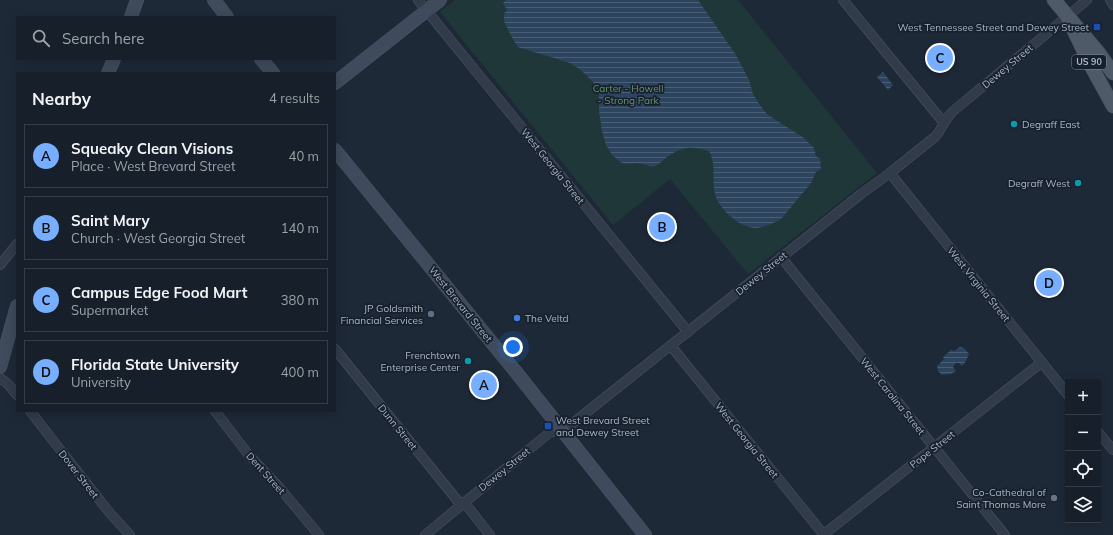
<!DOCTYPE html>
<html lang="en">
<head>
<meta charset="utf-8">
<style>
	:root { --surface:#161f2a; --page:#1f2732; --text:#f1f3f6; --muted:#9ea2a8; --line:#353d47; --accent:#77aeff }
	body { margin:0; font-family:Mulish,sans-serif; background:var(--page); color:var(--text) }
	.controls { position:absolute; right:12px; bottom:12px; display:grid; overflow:hidden; border-radius:0px; box-shadow:0 2px 10px #0003 }
	.controls button { width:36px; height:36px; display:grid; place-items:center; padding:0; border:0; border-bottom:1px solid var(--line); background:var(--surface); color:var(--text); font:20px sans-serif }
	.you { position:absolute; left:513px; top:347px; width:14px; height:14px; margin:-10px; border:3px solid #fff; border-radius:50%; background:#1a73e8; box-shadow:0 0 0 6px #1a73e833 }
	.badge { display:grid; place-items:center; width:26px; height:26px; border-radius:50%; background:var(--accent); color:#111; font-size:13px; font-weight:700 }
	.pin { position:absolute; translate:-50% -50%; border:2px solid #fff; box-shadow:0 1px 4px #0006 }
	.list { margin:0; padding:0; list-style:none }
	h2 { display:flex; justify-content:space-between; align-items:center; height:52px; margin:0; padding:0 16px; font-size:17px }
	h2 small { font-size:13px; font-weight:400; color:var(--muted) }
	.list li { display:grid; grid-template-columns:26px 1fr auto; gap:12px; align-items:center; box-sizing:border-box; height:64px; margin:0 8px 8px; padding:0 8px; border:1px solid var(--line); border-radius:0px }
	.list b { display:block; font-size:15px; white-space:nowrap }
	.list p { margin:0; font-size:13px; white-space:nowrap; color:var(--muted) }
	.list em { font-size:13px; font-style:normal; color:var(--muted) }
	.icon { flex:none; width:22px; height:22px; fill:none; stroke:currentColor; stroke-width:2; stroke-linecap:round; stroke-linejoin:round }
	.map { position:relative; flex:none; width:1113px; height:535px; overflow:hidden }
	.search { position:absolute; background:var(--surface); box-shadow:0 2px 10px #0003; left:16px; top:16px; width:320px; height:44px; display:flex; align-items:center; gap:10px; box-sizing:border-box; padding:0 14px; border-radius:0px; color:var(--muted); font-size:15px }
	.panel { position:absolute; background:var(--surface); box-shadow:0 2px 10px #0003; left:16px; top:72px; width:320px; height:340px; border-radius:0px }
	.map>svg:first-child { display:block }
	.green { fill:#203739 }
	.water { fill:url(#water-rules) }
	.lines { fill:none; stroke-linecap:round; stroke-linejoin:round }
	.street-casing { stroke:#4c5664; stroke-width:10 }
	.secondary-casing { stroke:#4c5664; stroke-width:14 }
	.primary-casing { stroke:#3b4452; stroke-width:15 }
	.street { stroke:#313b49; stroke-width:9 }
	.secondary { stroke:#3f4a5c; stroke-width:13 }
	.primary { stroke:#4f5a69; stroke-width:14 }
	.transit-dot { fill:#1a4fb4; stroke:#17202d; stroke-width:1.5 }
	.culture-dot { fill:#0f9aa8; stroke:#17202d; stroke-width:1.5 }
	.service-dot { fill:#5c6f8a; stroke:#17202d; stroke-width:1.5 }
	.shop-dot { fill:#3f7fe0; stroke:#17202d; stroke-width:1.5 }
	.worship-dot { fill:#6b7280; stroke:#17202d; stroke-width:1.5 }
	.labels { text-anchor:middle; stroke-width:3.5; stroke-linejoin:round; paint-order:stroke }
	.shield { fill:#17202d; stroke:#7f8998; stroke-width:1 }
	.shield-label { font-size:9px; font-weight:bold; fill:#abb6c6 }
	.poi-label { font-size:10px; fill:#abb6c6; stroke:#17202d; text-anchor:end }
	.street-label { font-size:10px; fill:#abb6c6; stroke:#17202d }
	.park-label { font-size:10px; fill:#61986c; stroke:#17202d }
</style>
</head>
<body>
<div class="map">
<svg width="1113" height="535" viewBox="0 0 1113 535">
	<defs>
		<pattern id="water-rules" width="6" height="5" patternUnits="userSpaceOnUse"><rect width="6" height="5" fill="#2d445f"/><path d="M0 2.5h6" fill="none" stroke="#495d74"/></pattern>
	</defs>
	<rect width="100%" height="100%" fill="#1e2938"/>
	<path class="green" d="M455,0h283l139,173 -129,101 -78,-95 -57,46 -173,-213z"/>
	<g class="water">
		<path d="M506,0h192l38,55 13,25 4,14 6,10 9,11 36,23 10,10 2,8 4,3 1,10 -5,3 -5,11 -29,35c-5,4 -19,10 -26,10 -15,0 -35,-17 -40,-31 -5,-15 1,-32 -7,-46 -15,-5 -26,-5 -39,4 -7,4 -10,10 -18,12l-9,-3 -7,-1 -7,1 -7,-1 -10,-8 -6,-10 -4,-14 -3,-21v-20l-3,-5 -15,-15 -11,-7 -52,-16 -7,-11 -7,-15v-7l3,-4 -4,-7z"/>
		<path d="M883,72l10,13 -5,5 -11,-13z"/>
		<path d="M960,347l4,1 5,6 -3,7 -4,5 -3,-3h-3l-3,4 3,4 -5,3 -9,1 -4,-4 -1,-5 7,-7 -1,-2 8,-7 3,1z"/>
	</g>
	<g class="lines">
		<g class="street-casing">
			<g id="street">
				<path d="M418,0l270,332"/>
				<path d="M843,0l101,123"/>
				<path d="M1110,0l3,5"/>
				<path d="M890,173l178,222"/>
				<path d="M781,257l224,278"/>
				<path d="M0,265l17,-21"/>
				<path d="M671,346l153,189"/>
				<path d="M335,349l126,156"/>
				<path d="M0,378l8,6 9,11"/>
				<path d="M30,411l79,101 21,23"/>
				<path d="M215,411l33,43 30,32 41,49"/>
				<path d="M1098,432l15,18"/>
				<path d="M464,502l26,33"/>
				<path d="M425,535l124,-102 19,-6 293,-233 29,-21 46,-37c6,-8 9,-16 16,-24l135,-112"/>
				<path d="M823,535l219,-173"/>
			</g>
		</g>
		<g class="secondary-casing">
			<g id="secondary">
				<path d="M214,0l13,17"/>
				<path d="M131,17l6,-17"/>
				<path d="M261,59l12,14"/>
				<path d="M108,73l6,-14"/>
				<path d="M335,83l105,-83"/>
				<path d="M335,150l185,227 125,158"/>
				<path d="M0,367l17,-61"/>
			</g>
		</g>
		<g class="primary-casing">
			<g id="primary">
				<path d="M1054,0l44,52 15,21"/>
				<path d="M1067,16l22,46 24,44"/>
			</g>
		</g>
		<use href="#street" class="street"/>
		<use href="#secondary" class="secondary"/>
		<use href="#primary" class="primary"/>
	</g>
	<g class="transit-dot">
		<rect x="1093" y="23" width="8" height="8" rx="2"/>
		<rect x="544" y="422" width="8" height="8" rx="2"/>
	</g>
	<g class="culture-dot">
		<circle cx="1014" cy="124" r="4"/>
		<circle cx="1078" cy="183" r="4"/>
		<circle cx="468" cy="361" r="4"/>
	</g>
	<circle class="service-dot" cx="431" cy="314" r="4"/>
	<circle class="shop-dot" cx="517" cy="318" r="4"/>
	<circle class="worship-dot" cx="1054" cy="498" r="4"/>
	<g class="labels">
		<rect class="shield" x="1072" y="55" width="34" height="14" rx="3"/>
		<g class="shield-label">
			<text x="1089" y="65">US 90</text>
		</g>
		<g class="poi-label">
			<text x="1089" y="31">West Tennessee Street and Dewey Street</text>
			<text x="1022" y="128" text-anchor="start">Degraff East</text>
			<text x="1070" y="187">Degraff West</text>
			<text x="423" y="312">JP Goldsmith<tspan x="423" dy="12">Financial Services</tspan></text>
			<text x="525" y="322" text-anchor="start">The Veltd</text>
			<text x="460" y="359">Frenchtown<tspan x="460" dy="12">Enterprise Center</tspan></text>
			<text x="556" y="424" text-anchor="start">West Brevard Street<tspan x="556" dy="12">and Dewey Street</tspan></text>
			<text x="1046" y="496">Co-Cathedral of<tspan x="1046" dy="12">Saint Thomas More</tspan></text>
		</g>
		<g class="street-label">
			<text transform="translate(1007 66) rotate(-40)" y="4">Dewey Street</text>
			<text transform="translate(553 166) rotate(51)" y="4">West Georgia Street</text>
			<text transform="translate(761 273) rotate(-39)" y="4">Dewey Street</text>
			<text transform="translate(979 284) rotate(51)" y="4">West Virginia Street</text>
			<text transform="translate(461 304) rotate(51)" y="4">West Brevard Street</text>
			<text transform="translate(893 396) rotate(51)" y="4">West Carolina Street</text>
			<text transform="translate(398 427) rotate(51)" y="4">Dunn Street</text>
			<text transform="translate(747 440) rotate(51)" y="4">West Georgia Street</text>
			<text transform="translate(932 449) rotate(-38)" y="4">Pope Street</text>
			<text transform="translate(504 469) rotate(-39)" y="4">Dewey Street</text>
			<text transform="translate(266 473) rotate(48)" y="4">Dent Street</text>
			<text transform="translate(79 474) rotate(52)" y="4">Dover Street</text>
		</g>
		<g class="park-label">
			<text x="628" y="92">Carter - Howell<tspan x="628" dy="12">- Strong Park</tspan></text>
		</g>
	</g>
</svg>
<div class="controls">
<button>+</button>
<button>−</button>
<button><svg class="icon" aria-label="locate" viewBox="0 0 24 24"><circle cx="12" cy="12" r="6"/><path d="M12 2v4M12 18v4M2 12h4M18 12h4"/></svg></button>
<button><svg class="icon" aria-label="layers" viewBox="0 0 24 24"><path d="M12 4l9 5-9 5-9-5zM3 14l9 5 9-5"/></svg></button>
</div>
<div class="you"></div>
<div class="pin badge" style="left:484px;top:385px">A</div>
<div class="pin badge" style="left:662px;top:227px">B</div>
<div class="pin badge" style="left:940px;top:58px">C</div>
<div class="pin badge" style="left:1049px;top:283px">D</div>
<div class="search"><svg class="icon" aria-label="search" viewBox="0 0 24 24"><circle cx="10" cy="10" r="6"/><path d="M15 15l6 6"/></svg>Search here</div>
<section class="panel">
<h2>Nearby<small>4 results</small></h2>
<ul class="list">
<li><span class="badge">A</span><div><b>Squeaky Clean Visions</b><p>Place · West Brevard Street</p></div><em>40 m</em></li>
<li><span class="badge">B</span><div><b>Saint Mary</b><p>Church · West Georgia Street</p></div><em>140 m</em></li>
<li><span class="badge">C</span><div><b>Campus Edge Food Mart</b><p>Supermarket</p></div><em>380 m</em></li>
<li><span class="badge">D</span><div><b>Florida State University</b><p>University</p></div><em>400 m</em></li>
</ul>
</section>
</div>
</body>
</html>
